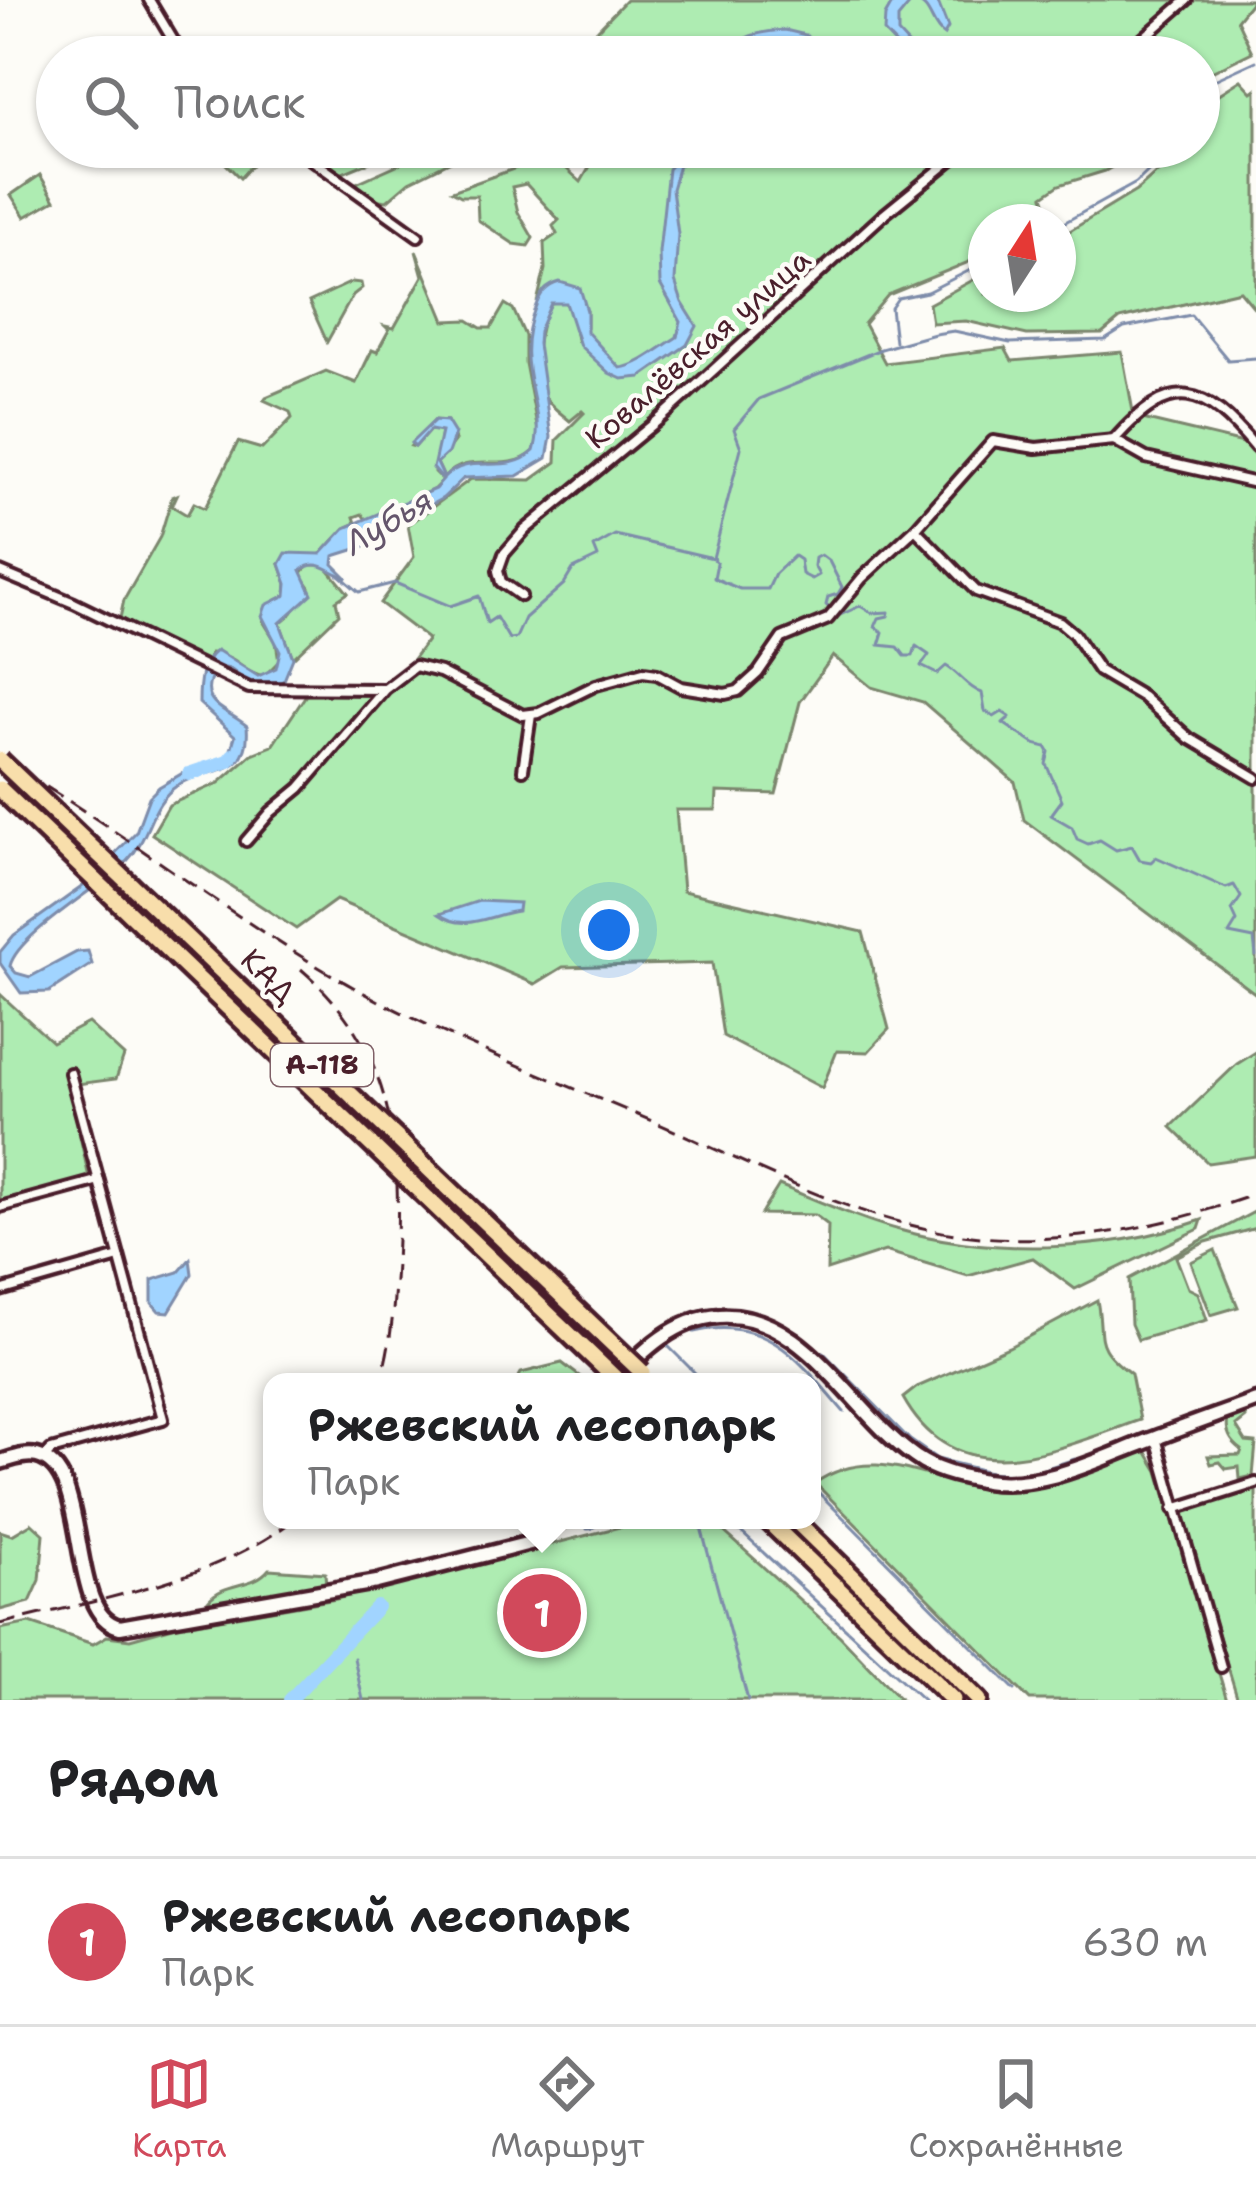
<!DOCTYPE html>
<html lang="ru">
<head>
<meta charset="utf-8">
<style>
	:root { --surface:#fff; --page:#f6f6f6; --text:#202124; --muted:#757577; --line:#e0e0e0; --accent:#d1495b }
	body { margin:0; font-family:"Shantell Sans",sans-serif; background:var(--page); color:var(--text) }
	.compass { position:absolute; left:968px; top:204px; width:108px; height:108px; border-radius:50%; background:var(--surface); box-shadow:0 3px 9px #0004; rotate:12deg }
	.you { position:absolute; left:609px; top:930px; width:42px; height:42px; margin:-30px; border:9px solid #fff; border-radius:50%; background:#1a73e8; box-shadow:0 0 0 18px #1a73e833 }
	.badge { display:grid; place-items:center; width:78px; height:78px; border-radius:50%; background:var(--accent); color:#fff; font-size:39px; font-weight:700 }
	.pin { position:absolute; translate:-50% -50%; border:6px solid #fff; box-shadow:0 3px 12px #0006 }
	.popup { position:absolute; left:263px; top:1373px; width:558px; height:156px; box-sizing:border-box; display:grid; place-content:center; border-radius:24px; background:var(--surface); filter:drop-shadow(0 3px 9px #0005); font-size:39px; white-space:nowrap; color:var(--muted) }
	.popup b { font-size:45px; color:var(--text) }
	.popup::after { content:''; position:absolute; left:50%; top:100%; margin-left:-24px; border:24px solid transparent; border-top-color:var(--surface) }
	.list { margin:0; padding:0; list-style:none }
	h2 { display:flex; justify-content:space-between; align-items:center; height:156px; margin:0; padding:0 48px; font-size:51px }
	h2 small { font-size:39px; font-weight:400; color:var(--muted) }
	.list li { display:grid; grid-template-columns:78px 1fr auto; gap:36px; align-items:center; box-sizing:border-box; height:168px; padding:0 48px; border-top:3px solid var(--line) }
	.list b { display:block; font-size:45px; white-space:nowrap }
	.list p { margin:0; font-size:39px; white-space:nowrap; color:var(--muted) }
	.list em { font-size:39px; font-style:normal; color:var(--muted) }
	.icon { flex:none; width:66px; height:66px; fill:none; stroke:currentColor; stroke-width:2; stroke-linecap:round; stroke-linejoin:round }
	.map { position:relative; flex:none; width:1256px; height:1700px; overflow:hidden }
	.search { position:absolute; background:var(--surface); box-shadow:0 3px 9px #0004; left:36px; right:36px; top:36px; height:132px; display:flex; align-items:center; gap:30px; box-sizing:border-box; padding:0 42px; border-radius:66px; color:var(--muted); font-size:45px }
	.sheet { height:324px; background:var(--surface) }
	nav { display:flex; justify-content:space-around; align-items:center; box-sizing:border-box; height:168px; border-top:3px solid var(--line); background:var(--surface); font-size:33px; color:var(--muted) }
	nav a { display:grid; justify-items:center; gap:6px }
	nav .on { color:var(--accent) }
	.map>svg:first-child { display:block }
	.green { fill:#aeecb2; stroke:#7c866e; stroke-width:3 }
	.water { fill:#a1d4ff; stroke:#7e8caa; stroke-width:3 }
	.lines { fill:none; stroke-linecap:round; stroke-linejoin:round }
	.stream { stroke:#7e8caa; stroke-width:3 }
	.river { stroke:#a1d4ff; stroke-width:14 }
	.street-casing { stroke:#4a1f2b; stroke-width:16 }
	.secondary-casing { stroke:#4a1f2b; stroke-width:21 }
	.highway-casing { stroke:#4a1f2b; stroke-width:24 }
	.street { stroke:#fdfcf7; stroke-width:8 }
	.secondary { stroke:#fdfcf7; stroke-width:12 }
	.highway { stroke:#f8deab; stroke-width:15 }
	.rail { stroke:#4a1f2b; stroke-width:3; stroke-dasharray:18 9; stroke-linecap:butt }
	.highway-bridge-casing { stroke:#4a1f2b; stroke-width:24; stroke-linecap:butt }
	.highway-bridge { stroke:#f8deab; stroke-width:15 }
	.labels { text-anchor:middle; stroke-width:9; stroke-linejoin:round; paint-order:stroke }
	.shield { fill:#fdfcf7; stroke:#806168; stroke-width:3 }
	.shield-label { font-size:27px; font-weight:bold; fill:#4a1f2b }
	.street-label { font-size:30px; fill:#4a1f2b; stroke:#fdfcf7 }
	.water-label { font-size:33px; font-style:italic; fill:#64556b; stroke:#fdfcf7 }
</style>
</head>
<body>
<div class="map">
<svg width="1256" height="1700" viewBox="0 0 1256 1700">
	<rect width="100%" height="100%" fill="#fdfcf7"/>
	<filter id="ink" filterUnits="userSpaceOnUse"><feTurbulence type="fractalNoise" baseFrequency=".00833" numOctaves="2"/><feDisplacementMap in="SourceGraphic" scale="24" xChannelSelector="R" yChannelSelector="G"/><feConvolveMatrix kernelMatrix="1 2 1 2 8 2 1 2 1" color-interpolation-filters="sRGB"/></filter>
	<g filter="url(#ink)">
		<g class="green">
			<path d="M626,0h627l-16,20 15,32 -53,26v-21h-597v-4l-5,4h-26z"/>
			<path d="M1241,80l11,12 4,-3v221l-16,-19 -120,28 -18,15 -75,1 -61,-14 -34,2 -3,-19 57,-31v21h72v-56l78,-47 50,-44h13v-11l9,-12 -9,-17z"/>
			<path d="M209,147h43l9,8 -21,23z"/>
			<path d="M298,147h11l22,12 7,-4 -5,-8h73l-68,28z"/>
			<path d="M437,147h42l-70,35 -22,19 -15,-2 -22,-13z"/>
			<path d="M510,147h52l-6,12 25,23 15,-26 -1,-9h552l-42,24 -46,14 -16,11 9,26h-66v33l-98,40 -24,29 21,39 120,-15 7,13 110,-9 12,65 122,29v548l-232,-174 -9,-38 -92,-80 -52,-15 -38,-31 -33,46 -24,92 -59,-2 -1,18h-40l7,81 180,41 26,97 -21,23 -31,-1 -15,37 -99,-52 -11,-73 -149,4 -28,17 -199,-84 -40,29 -144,-95 17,-29 50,-22 33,-29 20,-8 34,-51 82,-2 40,-54 -48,-36 34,-46 -6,-32 63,-46 60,1 25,-18 1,-22 27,-27 -2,-2 -12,10c-7,-6 -17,-13 -23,-21 -18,-24 -10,-73 4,-97l12,-2 7,7 7,31 10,-12v-16l-44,-19 -6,10 8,-33 -1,-26 13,-9 -4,-8 6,-6 -33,-36 -14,3 6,25 15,26 -5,8 -14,-2 -36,-24 -1,-24h-16l-9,-5 70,-25z"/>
			<path d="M40,175l15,25 -30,17 -14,-22z"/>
			<path d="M416,251l29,70 23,-1 13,8h10l14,-24 8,5 12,27v27l14,73 -5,15c-28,26 -66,-3 -90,27l-7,-15 18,-23 -8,-19 -12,-1 -24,26 4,1 15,-17 11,1 -6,41 8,8 -9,9 -67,32 -5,-7 -8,3 2,6 -11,5 -24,26 -41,10 7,20 -1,11 -9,5 -14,21 13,21 3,19 -15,15c-22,-4 -26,-21 -53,-23l-4,8 -11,-3 -77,-35 5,-23 36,-63 12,-40 5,-2 -5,11 15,9 7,-12 11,5 33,-66 24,7 30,-31 -2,-6 -26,-12 2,-3 60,-26 30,12 16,-33 5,2 12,-22 -4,-4 9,2 29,-52z"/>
			<path d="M352,282l9,1 1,5 -9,7 -26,47 -18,-40z"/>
			<path d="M308,565h17l23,28 -12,8 3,13 -46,44 -13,-35 12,-10 18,-26 -9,-13z"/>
			<path d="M0,994l52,48 36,-19 36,33 -8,23 -47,6 20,93 -89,25z"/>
			<path d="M1256,1052v104l-48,7 -37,-36 66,-63z"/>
			<path d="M779,1185c37,15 74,32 113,43 97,28 214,25 310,-8l-3,9 -124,60 -42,-31 -65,18 -83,-25 -58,19 1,-45 -13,-10 -54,-1z"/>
			<path d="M1256,1211v17l-50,14 -30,15 12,31 10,5 9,27 -69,20 -7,-16 -2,-45z"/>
			<path d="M1215,1250l23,57 -27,8 -20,-53z"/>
			<path d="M1097,1300c8,41 -6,44 34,74l9,46c-83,29 -182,78 -237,-22l14,-11 92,-40z"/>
			<path d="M562,1363l25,19h-71l5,-9z"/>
			<path d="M1245,1411l1,7 -10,8 10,16 10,1 -3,33 -13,3 -1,-12 -13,2 -6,-7 -9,2 -3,-8 32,-1 2,-5c-12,-9 -17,-18 -14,-33z"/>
			<path d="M1146,1451l12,20 69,229h-197l-215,-217c65,-45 124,8 188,8 49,1 98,-24 143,-40z"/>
			<path d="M1256,1488v212h-18l-57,-189z"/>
			<path d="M647,1520h64l129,116 61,64h-901v-71l30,-6 63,21 14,-8 23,3 43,-12 163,-28z"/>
			<path d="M32,1523l12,11 -4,46 -10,22 -30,8v-79l12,4z"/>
			<path d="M269,1569l56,4 1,13 -110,17 -8,-2c16,-20 45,-12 61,-32z"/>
		</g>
		<g class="water">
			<path d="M894,0h43l11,28 -4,7c-15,-10 -11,-31 -32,-34l-14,17v15l22,24h-12l-24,-25 1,-16z"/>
			<path d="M785,30l21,5 17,22h-13c-16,-19 -49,-22 -64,0h-14c5,-24 32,-25 53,-27z"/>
			<path d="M688,147h12l-21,18 -7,24 6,45 -3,47 7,21 15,24 -10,19 -46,32 -19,2 -13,-6 -29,-27 -14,-43h-15l-12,28 -1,13 13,93 -4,21 -30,18 -53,2 -21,20 -76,42 2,5 -35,11 -1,8 14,14c-17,-5 -28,-21 -46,-8l11,24 -32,29 13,35 -9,22 -11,8 -22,-3 -21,-16 -12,-2c-26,35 7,41 29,59 5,54 -40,39 -69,59 -29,19 -27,52 -51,76 -27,26 -110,74 -117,105l6,7 14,4 47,-25 11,-1 4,13 -43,28 -28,1 -21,-30v-11l14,-17 69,-49 53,-54 13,-35 10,-10 29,-17 28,-4 14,-13 5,-17 -36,-33c0,-20 1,-40 18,-53l41,26 18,-8 4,-17 -18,-35 4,-11 20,-10 1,-11 -7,-20 6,-11 35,1 24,-26 90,-39 8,-9 -10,-12 8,-36 -11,-2 -15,17 -4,-4 24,-23 12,1 8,13 -7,19 -11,10 7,15c26,-28 62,0 90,-27 14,-47 -23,-82 1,-143 5,-14 10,-22 25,-26l20,6 7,23v21l33,36c18,-2 41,-21 57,-31l4,-15 -21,-38 -1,-32 9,-83z"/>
			<path d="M479,901l40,2 -1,8c-30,4 -53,22 -79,3z"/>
			<path d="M190,1259l2,15 -23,38 -10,-1 -7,-8v-23l27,-8z"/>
		</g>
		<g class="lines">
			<g class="stream">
				<path d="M1199,87l57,-26"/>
				<path d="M1058,226l78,-43 37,-36"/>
				<path d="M895,342l-4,-34 7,-10 29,-6 59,-30"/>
				<path d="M713,558l28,-110 -7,-19 25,-30 122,-50 54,-15 19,-3 56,12 95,-3 19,-12 67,-13 37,45 28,-2"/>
				<path d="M338,574l21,18 36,-9 55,23 29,-10 8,27 9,-6 13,22 7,-1 9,-20 39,-34 9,-15 25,-12 -4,-10 21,-12 98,23 4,5 -3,15 26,11h28l7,-15 19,-18 6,4 2,14 10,5 7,-4 -5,-9 1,-8 6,-3 8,6 13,26 -4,7 -10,3 -2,8 12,11 22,-10 12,7 17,-1 -1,4 -9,2 -4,9 8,5 -4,13 19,2 7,9h8l3,-10 13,9 -8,11 16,8 9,-8c14,8 20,21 36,27l3,18 9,6 8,-5 8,5 -7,6 31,21 12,3 3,5 -3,12 16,36 -11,15 21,12 5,12 11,5 12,-4 16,10 16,-4 8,14 11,2 5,-5 70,31 8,-3 7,12 -9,13 5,11 -8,13 25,5 2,17"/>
				<path d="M694,1332c74,-17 107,30 150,80"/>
				<path d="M667,1345l37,37"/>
				<path d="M823,1352l87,88 27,19 53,13 35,3 50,-16"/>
				<path d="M1186,1434l70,-25"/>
				<path d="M812,1486l203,204"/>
				<path d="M587,1520v9h3l17,-9"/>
				<path d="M699,1520l49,180"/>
				<path d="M728,1520l195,180"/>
				<path d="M354,1658l9,42"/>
			</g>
			<g class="river">
				<path d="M189,774l39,-13 5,-6"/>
				<path d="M290,1700l87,-93"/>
			</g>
			<g class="street-casing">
				<g id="street">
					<path d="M149,0l34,57"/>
					<path d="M1122,57l65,-57"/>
					<path d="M294,147l124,89"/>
					<path d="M1114,440c58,-66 90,-55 142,8"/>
					<path d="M915,529l61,62 84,31 14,12 25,37 44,26 46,41 67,40"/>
					<path d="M0,572l74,31 175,85 135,1"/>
					<path d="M521,596l-20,-14 -3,-11 6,-17 21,-24 137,-113 219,-200 86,-70"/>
					<path d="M523,770l8,-55"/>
					<path d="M246,841l25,-29 29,-24 85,-99 30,-23 25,6 83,43 16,-2 57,-28 47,-13 14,2 24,13 44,7 13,-3 20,-18 24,-35 46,-19 34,-41 53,-49 78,-88 43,7 78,-8 32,18 110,25"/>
					<path d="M0,1207l96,-26"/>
					<path d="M0,1291l119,-34"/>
					<path d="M1156,1438l65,229"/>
					<path d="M44,1458l7,-8 112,-31 -93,-346"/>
					<path d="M1174,1509l82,-26"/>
				</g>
			</g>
			<g class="secondary-casing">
				<g id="secondary">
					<path d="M614,1382c28,-31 62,-64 106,-66 88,-5 135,105 203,146 19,11 41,15 62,19 61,9 120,-25 176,-45 31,-12 63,-23 95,-35"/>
					<path d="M0,1462c12,-3 25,-9 37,-6 56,13 28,160 83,171l257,-45 157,-40 27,-22"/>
				</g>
			</g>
			<g class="highway-casing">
				<g id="highway">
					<path d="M767,1520l186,180"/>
					<path d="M795,1520l184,180"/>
				</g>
			</g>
			<use href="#street" class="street"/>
			<use href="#secondary" class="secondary"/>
			<use href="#highway" class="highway"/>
			<g class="rail">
				<path d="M0,759c113,65 215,147 327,213 111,66 237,110 355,162 95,43 193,94 299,103 96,8 185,-11 275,-43"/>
				<path d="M301,969c93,80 101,179 95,294 -2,40 -4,81 -16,119"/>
				<path d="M0,1624c92,-23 220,-45 293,-104"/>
			</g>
			<g class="highway-bridge-casing">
				<g id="highway-bridge">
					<path d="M0,760l642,612"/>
					<path d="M0,789l619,593"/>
				</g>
			</g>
			<use href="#highway-bridge" class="highway-bridge"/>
		</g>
	</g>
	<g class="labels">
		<rect class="shield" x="271" y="1044" width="102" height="42" rx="9"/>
		<g class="shield-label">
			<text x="322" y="1074">А-118</text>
		</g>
		<g class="street-label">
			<text transform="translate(698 349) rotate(-41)" y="10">Ковалёвская улица</text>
			<text transform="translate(268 976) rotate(44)" y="10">КАД</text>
		</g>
		<g class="water-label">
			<text transform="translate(388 521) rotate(-31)" y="12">Лубья</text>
		</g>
	</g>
</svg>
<svg class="compass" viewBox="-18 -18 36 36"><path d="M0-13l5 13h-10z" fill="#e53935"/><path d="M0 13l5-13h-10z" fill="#757577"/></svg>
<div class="you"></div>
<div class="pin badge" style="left:542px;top:1613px">1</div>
<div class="popup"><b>Ржевский лесопарк</b>Парк</div>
<div class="search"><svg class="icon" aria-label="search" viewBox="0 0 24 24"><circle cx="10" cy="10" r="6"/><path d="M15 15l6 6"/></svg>Поиск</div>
</div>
<section class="sheet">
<h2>Рядом<small></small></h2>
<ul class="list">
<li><span class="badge">1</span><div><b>Ржевский лесопарк</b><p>Парк</p></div><em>630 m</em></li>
</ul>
</section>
<nav>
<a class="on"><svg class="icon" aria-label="map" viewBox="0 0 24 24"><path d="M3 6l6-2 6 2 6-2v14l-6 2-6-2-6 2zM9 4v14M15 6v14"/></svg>Карта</a>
<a><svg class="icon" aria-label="directions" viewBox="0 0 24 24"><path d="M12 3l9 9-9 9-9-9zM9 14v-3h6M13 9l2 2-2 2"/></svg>Маршрут</a>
<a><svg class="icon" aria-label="saved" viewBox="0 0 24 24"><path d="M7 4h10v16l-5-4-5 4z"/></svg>Сохранённые</a>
</nav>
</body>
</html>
